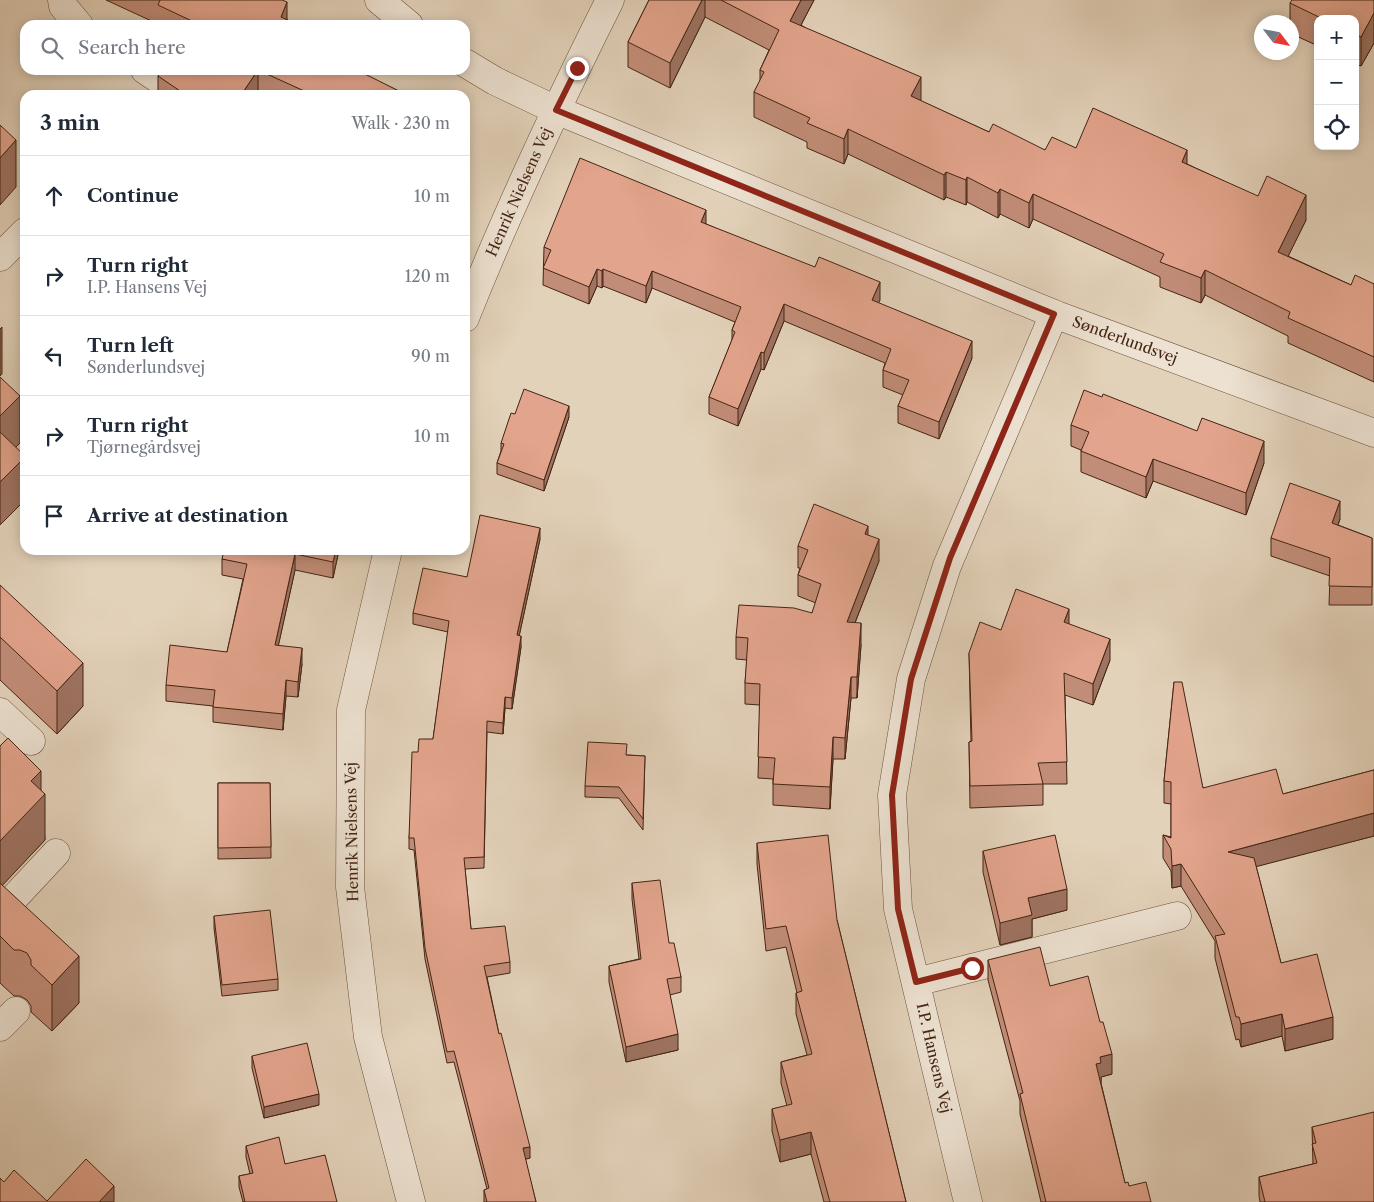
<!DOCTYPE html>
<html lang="en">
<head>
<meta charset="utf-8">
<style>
	:root { --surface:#fff; --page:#f6f6f7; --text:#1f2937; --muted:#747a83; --line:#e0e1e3 }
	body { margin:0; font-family:"Libre Caslon Text",serif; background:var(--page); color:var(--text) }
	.controls { position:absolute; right:15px; top:15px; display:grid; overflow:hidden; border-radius:10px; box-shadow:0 2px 12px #0003 }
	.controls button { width:45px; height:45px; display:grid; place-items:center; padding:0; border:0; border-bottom:1px solid var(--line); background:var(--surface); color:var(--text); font:25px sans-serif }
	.compass { position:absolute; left:1254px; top:15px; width:45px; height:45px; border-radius:50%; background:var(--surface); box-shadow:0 2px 12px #0003; rotate:122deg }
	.stop { position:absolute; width:15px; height:15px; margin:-11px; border:4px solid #8f2418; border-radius:50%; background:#fff }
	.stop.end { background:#8f2418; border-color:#fff; box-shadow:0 1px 5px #0008 }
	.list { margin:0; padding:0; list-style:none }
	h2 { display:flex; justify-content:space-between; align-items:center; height:65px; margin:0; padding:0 20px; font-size:21px }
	h2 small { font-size:16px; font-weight:400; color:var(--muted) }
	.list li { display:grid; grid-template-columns:32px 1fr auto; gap:15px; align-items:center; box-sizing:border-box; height:80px; padding:0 20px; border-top:1px solid var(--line) }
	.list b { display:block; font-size:19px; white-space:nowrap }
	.list p { margin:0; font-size:16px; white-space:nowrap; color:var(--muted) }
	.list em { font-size:16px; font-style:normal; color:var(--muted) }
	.icon { flex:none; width:28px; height:28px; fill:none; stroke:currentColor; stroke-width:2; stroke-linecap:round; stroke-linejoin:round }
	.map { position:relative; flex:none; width:1374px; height:1202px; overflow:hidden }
	.search { position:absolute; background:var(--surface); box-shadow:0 2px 12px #0003; left:20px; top:20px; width:450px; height:55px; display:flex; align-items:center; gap:12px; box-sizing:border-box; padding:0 18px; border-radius:15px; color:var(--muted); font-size:19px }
	.panel { position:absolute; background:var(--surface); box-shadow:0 2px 12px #0003; left:20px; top:90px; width:450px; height:465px; border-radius:15px }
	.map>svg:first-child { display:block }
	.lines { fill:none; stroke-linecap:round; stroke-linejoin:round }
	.minor-casing { stroke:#6c503d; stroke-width:29 }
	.minor { stroke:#ede2d2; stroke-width:28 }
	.wall { fill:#c28d78; stroke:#442413 }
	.shaded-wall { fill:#9e7362; stroke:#442413 }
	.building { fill:#e2a48c; stroke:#442413 }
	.route { stroke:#8f2418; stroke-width:6 }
	.labels { text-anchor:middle; stroke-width:4; stroke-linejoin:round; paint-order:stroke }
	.street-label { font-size:15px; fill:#442413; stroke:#ede2d2 }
</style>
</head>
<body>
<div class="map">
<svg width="1374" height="1202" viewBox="0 0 1374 1202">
	<rect width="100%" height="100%" fill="#e3d2ba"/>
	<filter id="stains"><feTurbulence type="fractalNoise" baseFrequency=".004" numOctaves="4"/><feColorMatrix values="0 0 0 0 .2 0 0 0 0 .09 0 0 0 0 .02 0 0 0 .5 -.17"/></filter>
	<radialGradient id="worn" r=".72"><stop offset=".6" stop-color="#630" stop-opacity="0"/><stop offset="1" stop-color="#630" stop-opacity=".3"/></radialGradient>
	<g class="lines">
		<g class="minor-casing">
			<g id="minor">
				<path d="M62,0l1,6 16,19"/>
				<path d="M379,0l30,25"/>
				<path d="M465,63l30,18 61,29 498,204 320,119"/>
				<path d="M145,70l37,25"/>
				<path d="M0,257l25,-25"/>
				<path d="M465,318c43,-108 93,-214 145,-318"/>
				<path d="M388,550l-37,160 -1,177 18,150 43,165"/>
				<path d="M0,712l31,29"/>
				<path d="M0,913l56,-60"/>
				<path d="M916,982l261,-66"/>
				<path d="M0,1027l16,-16"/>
				<path d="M968,1202l-70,-293 -6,-114 19,-116 36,-113 107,-252"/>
			</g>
		</g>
		<use href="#minor" class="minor"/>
	</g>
	<g class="wall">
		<path d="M106,0h176l5,20 11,5h-140v-1z"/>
		<path d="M649,0h165l-13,25 120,76 68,31 56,18 31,-2 111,16 119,56 -18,36 63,29 23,-1v98l-86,-39v-7l-83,-41 -4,8 -41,-16v-10l-127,-58 -4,9 -29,-14 -2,4 -31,-16 -1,3 -20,-8 -2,3 -96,-46 -4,10 -37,-16v-6l-53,-25v-25l6,-11v-11l9,-20 -64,-33 -35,71 -42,-21v-25z"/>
		<path d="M1374,0v43l-13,23 -6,-2v-45h-37v27l-26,-12v-12h-2v-19z"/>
		<path d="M183,70h184v6l40,19h-249v-19l25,-3z"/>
		<path d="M706,224l174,76 -2,3 94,55 -33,81 -41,-16v-17l5,-11 -20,-8v-17l2,-7 -101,-42 -20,49 -3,-1 -23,57 -29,-12v-17l23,-57v-10l3,-8 -83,-34 -6,15 -43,-17 -1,2 -5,-2 -8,18 -46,-19 1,-38z"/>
		<path d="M569,417l-25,74 -47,-17v-11l4,-12v-8z"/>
		<path d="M1071,425l193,38 -18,52 -93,-34 -7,17 -65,-26v-22l-10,-4z"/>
		<path d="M1340,519l-2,6 34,13v67h-43l1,-29 -59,-20v-18z"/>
		<path d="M868,535l11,26 -24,62 6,22 -4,53h-6l-6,61h-12l-3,50 -57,-4v-26l-15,-1 2,-73 -15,-1v-21l2,-23 -11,-1v-22l76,-24 4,-10 -18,-7v-21l2,-7h-2v-22z"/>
		<path d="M540,539l-21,97 2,11 -9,62 -7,-1 -2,26 -16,-2 -3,136 -19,1 6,60 39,33v11l-23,4 12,57 31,124 -5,1 11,43h-52v-12l3,-1 -33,-127 -7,1 -22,-104 -11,-109 -5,-1v-11l9,-86 15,-13 15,-107 -35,-8v-11l54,-36z"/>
		<path d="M339,550l-6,28 -38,-8 -17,76 24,18 -4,33 -12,-1 -3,34 -70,-8v-16l-47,-5v-16l61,-33 16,-73 -21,-4v-16z"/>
		<path d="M0,585l83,121 -26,28 -57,-54z"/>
		<path d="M1069,624l41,36 -17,45 -28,-10 2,89h-24v21l-73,3 -1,-66 2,-1 -2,-88 32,-23z"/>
		<path d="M1174,682l29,106 80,6 91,-24v66l-118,30 25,97 52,76 -48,12 -3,-15 -41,11 -2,-8 -3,1 -21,-82v-17l-34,-55 -9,2 -1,-17 -8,-13v-23l8,2v-33l-7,-1v-22z"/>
		<path d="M0,746l41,44 4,50 -43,45 77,118 -27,28 -21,-19v-6l-4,-6 -7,-4h-6l-14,-13z"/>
		<path d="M627,755l18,1 -2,74 -24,-32 -34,-1v-11z"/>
		<path d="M218,783h52l1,75 -53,1z"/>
		<path d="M757,843l80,77 69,282h-82l-13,-48 -31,8 -8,-31v-22l15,-3 -6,-23v-21l26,-7 -11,-41v-21h1l-11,-46 -20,4 -9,-87z"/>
		<path d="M983,851l84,59 -35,9v18l-32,8 -17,-73z"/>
		<path d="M632,883l37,60 12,34v15l-11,3 8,55 -52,12 -17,-80v-16l30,-7 -7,-60z"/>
		<path d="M214,916l64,63v11l-56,6 -8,-68z"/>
		<path d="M988,960l62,26 62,88 -11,3v6l24,100 26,19h-110l-21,-88v-13l-32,-121z"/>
		<path d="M252,1056l67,49 -55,13 -12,-50z"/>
		<path d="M1312,1127l62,75h-114l-1,-6v-19l54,-13z"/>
		<path d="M246,1146l39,18 52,38h-94l-4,-15v-11l11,-2 -4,-17z"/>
	</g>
	<g class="shaded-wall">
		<path d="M702,0h3v17l-35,71v-25z"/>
		<path d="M801,0h13l-24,46v-25z"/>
		<path d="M287,2v23l-6,-8z"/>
		<path d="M1374,13v30l-13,23v-29z"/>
		<path d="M258,70v25h-17z"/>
		<path d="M362,70h5v24l-6,-22z"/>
		<path d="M921,77v25l-10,-6z"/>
		<path d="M848,129v25l-4,10v-25z"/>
		<path d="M16,140v47l-16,18v-47z"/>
		<path d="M1187,150v25l-5,-13z"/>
		<path d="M946,172v25l-2,3v-25z"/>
		<path d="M967,177v25l-1,3v-25z"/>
		<path d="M1000,189v25l-2,4v-25z"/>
		<path d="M1033,194v25l-4,9v-25z"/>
		<path d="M1306,195v25l-28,57v-25z"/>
		<path d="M706,210v17l-5,-5z"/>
		<path d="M597,269v17l-8,18v-17z"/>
		<path d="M603,269v17l-1,2v-17z"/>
		<path d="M1205,270v25l-4,8v-25z"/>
		<path d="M652,271v17l-6,15v-17z"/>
		<path d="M880,282v18l-8,17v-17z"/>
		<path d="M784,304v17l-20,49v-17z"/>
		<path d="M2,327v47l-2,2v-47z"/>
		<path d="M972,341v17l-33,81v-17z"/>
		<path d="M761,352v17l-23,57v-17z"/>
		<path d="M20,396v47l-20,20v-47z"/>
		<path d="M569,406v11l-25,74v-11z"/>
		<path d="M1264,441v22l-18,52v-22z"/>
		<path d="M25,457v43l-25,25v-43z"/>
		<path d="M1153,459v22l-7,17v-21z"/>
		<path d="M1340,501v18l-8,22v-18z"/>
		<path d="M868,526v22l-3,-14z"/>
		<path d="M540,528v11l-23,107v-11z"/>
		<path d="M879,539v22l-32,82v-21z"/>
		<path d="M336,550h3l-6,28v-16z"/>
		<path d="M295,554v16l-20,91v-16z"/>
		<path d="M1069,609v21l-5,-8z"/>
		<path d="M861,623v22l-4,53v-21z"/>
		<path d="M521,636v11l-9,62v-11z"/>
		<path d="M1110,639v21l-17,45v-21z"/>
		<path d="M302,648v16l-4,33v-15z"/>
		<path d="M83,663v43l-26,28v-43z"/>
		<path d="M851,677v21l-6,61v-21z"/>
		<path d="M286,680v16l-3,34v-16z"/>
		<path d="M505,697v11l-2,26v-11z"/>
		<path d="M833,737v22l-3,50v-22z"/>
		<path d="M41,771v27l4,-4v46l-45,48v-47l31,-60z"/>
		<path d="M1374,813v23l-146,38v-22z"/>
		<path d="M1181,864v22l-9,2v-22z"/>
		<path d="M1067,889v21l-35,9v18l-32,8v-22l28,-25z"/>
		<path d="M79,956v47l-27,28v-46z"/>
		<path d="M1282,1014v22l-41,11v-23z"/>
		<path d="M1333,1017v22l-48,12v-22z"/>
		<path d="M678,1034v16l-52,12v-15z"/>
		<path d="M1112,1054v20l-11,3v6l-5,1v-20l4,-7z"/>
		<path d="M319,1094v11l-55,13v-11z"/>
		<path d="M811,1132v22l-31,8v-22z"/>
		<path d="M530,1147v11l-7,2v-12z"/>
		<path d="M114,1186v16h-15z"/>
	</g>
	<g class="building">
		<path d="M160,0h122l5,2 -6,15 17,8h-106l2,-3 -36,-17z"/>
		<path d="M649,0h53l-32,63 -42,-21z"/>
		<path d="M721,0h80l-11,21 131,56 -10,19 78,36 4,-8 52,26 7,-13 24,11 17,-40 94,42 -5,12 76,34 9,-20 39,19 -28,57 73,33 4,-10 19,9v73l-86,-39 2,-6 -85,-42 -4,8 -41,-16 4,-8 -131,-60 -4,9 -29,-14 -2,4 -31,-16 -1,3 -20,-8 -2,3 -96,-46 -4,10 -37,-16 3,-5 -56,-26 10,-20 -4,-2 19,-40z"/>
		<path d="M1292,0h82v13l-13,24 -6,-3v-15h-32l-33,-16z"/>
		<path d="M162,70h11l8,3 8,-2 1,-1h68l-17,25h-55l-28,-19z"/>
		<path d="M258,70h104l-1,2 46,23h-94z"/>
		<path d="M0,125l16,15 -16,18z"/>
		<path d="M580,158l126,52 -5,12 114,45 4,-10 61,25 -8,18 100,41 -33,81 -41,-16 11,-26 -26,-10 8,-21 -107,-45 -20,49 -3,-1 -23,57 -29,-12 26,-65 -3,-2 9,-23 -89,-36 -6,15 -43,-17 -1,2 -5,-2 -8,18 -46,-19 8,-18 -7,-3z"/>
		<path d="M0,377l20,19 -20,20z"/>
		<path d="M524,389l45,17 -25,74 -47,-17 7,-19 -3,-1 10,-30 4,1z"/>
		<path d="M1084,390l18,7 1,-3 94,37 5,-13 62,23 -18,52 -93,-34 -7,18 -65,-26 8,-19 -18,-7z"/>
		<path d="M0,432l25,24v1l-25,25z"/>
		<path d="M1290,483l50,18 -8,22 40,15v49l-43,-1 1,-28 -59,-20z"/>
		<path d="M814,504l54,22 -3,8 14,5 -32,83 14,1 -4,54h-6l-6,61 -12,-1 -3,50 -57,-3 2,-26 -17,-1 2,-73 -15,-1 3,-45 -12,-1 3,-32 55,3 18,5 9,-29 -23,-9 10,-25 -10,-4z"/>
		<path d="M480,515l60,13 -23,107 4,1 -9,62 -7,-1 -2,26 -16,-2 -3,136 -20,1 7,71 34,-3 5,36 -26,4 15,68 2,-1 29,114 -7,1 13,54h-49l-3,-12 5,-2 -35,-137 -7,1 -22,-104 -11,-110h-5l3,-86h6l1,-13h14l16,-118 -36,-8 10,-45 44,9z"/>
		<path d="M224,550h112l-3,12 -38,-8 -20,91 27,3 -4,34 -12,-2 -3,34 -70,-7 2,-17 -49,-5 4,-40 57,7 20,-88 -25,-5z"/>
		<path d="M0,585l83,78 -26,28 -57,-54z"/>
		<path d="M1016,589l53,20 -5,13 46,17 -17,45 -29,-11 3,89 -29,1 5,21 -73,2 -1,-44 3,-1 -3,-88 11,-31 21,8z"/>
		<path d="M1174,682h8l21,106 73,-19 7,25 91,-24v43l-146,39 26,6 27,105 36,-9 16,63 -48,12 -3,-15 -41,10 -2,-7h-3l-21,-81 10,-2 -44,-70 -9,2 -1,-17 -8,-14 8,3v-56l-7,-1z"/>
		<path d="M8,738l33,33 -10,10 14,13 -45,47v-95z"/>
		<path d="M588,742l39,2 -1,11 19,1 -2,63 -24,-32 -34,-1z"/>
		<path d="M218,783h52l1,64 -53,1z"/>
		<path d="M828,835l9,85 69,282h-76l-19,-70 -31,8 -8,-31 20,-5 -11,-42 31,-8 -16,-61 6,-2 -16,-65 -20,3 -9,-86z"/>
		<path d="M1055,835l12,54 -39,9 4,17 -32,8 -17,-72z"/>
		<path d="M660,880l9,63h5l7,34 -14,2 11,55 -52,13 -17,-81 32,-7 -9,-76z"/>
		<path d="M0,883l79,73 -27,29 -21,-20v-5l-4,-7 -7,-3h-6l-14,-14z"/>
		<path d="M270,910l8,69 -56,6 -8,-69z"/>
		<path d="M1040,947l10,39 38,-10 12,46h3l9,32 -12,3 1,6 -5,1 29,119 3,-1 1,4 17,-4 5,20h-105l-26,-108 3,-1 -35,-133z"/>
		<path d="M307,1043l12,51 -55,13 -12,-51z"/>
		<path d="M1374,1112v90h-109l-6,-25 58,-14 -5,-19 4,-1 -4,-16z"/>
		<path d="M279,1137l6,27 40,-9 12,47h-92l-6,-26 14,-3 -7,-27z"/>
		<path d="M86,1159l28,27 -15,16h-99v-24l4,4 10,-12 33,31z"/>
	</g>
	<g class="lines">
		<path class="route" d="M577,68l-21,42 498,204 -104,244 -39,121 -19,116 6,114 18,73 56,-14"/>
	</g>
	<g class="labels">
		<g class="street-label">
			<text transform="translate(519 192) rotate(-66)" y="5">Henrik Nielsens Vej</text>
			<text transform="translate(1125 340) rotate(20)" y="5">Sønderlundsvej</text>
			<text transform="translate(352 832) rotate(-91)" y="5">Henrik Nielsens Vej</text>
			<text transform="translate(934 1058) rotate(77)" y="5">I.P. Hansens Vej</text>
		</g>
	</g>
	<rect width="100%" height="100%" filter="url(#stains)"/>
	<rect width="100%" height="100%" fill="url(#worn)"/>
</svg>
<div class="controls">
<button>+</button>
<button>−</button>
<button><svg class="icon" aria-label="locate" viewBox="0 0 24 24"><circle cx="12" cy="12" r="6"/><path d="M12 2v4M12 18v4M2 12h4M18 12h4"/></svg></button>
</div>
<svg class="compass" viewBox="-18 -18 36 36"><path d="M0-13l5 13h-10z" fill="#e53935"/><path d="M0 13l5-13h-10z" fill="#747a83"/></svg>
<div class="stop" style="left:972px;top:968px"></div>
<div class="stop end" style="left:577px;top:68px"></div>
<div class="search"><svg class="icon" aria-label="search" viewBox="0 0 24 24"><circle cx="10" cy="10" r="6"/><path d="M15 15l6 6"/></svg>Search here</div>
<section class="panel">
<h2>3 min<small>Walk · 230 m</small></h2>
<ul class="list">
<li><svg class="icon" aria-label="ahead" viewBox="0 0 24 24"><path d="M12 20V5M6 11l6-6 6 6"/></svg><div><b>Continue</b></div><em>10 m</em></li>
<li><svg class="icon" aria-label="right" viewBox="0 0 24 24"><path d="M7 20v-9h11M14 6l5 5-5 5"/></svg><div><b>Turn right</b><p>I.P. Hansens Vej</p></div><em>120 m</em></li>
<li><svg class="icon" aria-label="left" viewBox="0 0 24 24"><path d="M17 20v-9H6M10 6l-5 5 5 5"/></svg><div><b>Turn left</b><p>Sønderlundsvej</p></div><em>90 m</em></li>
<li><svg class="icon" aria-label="right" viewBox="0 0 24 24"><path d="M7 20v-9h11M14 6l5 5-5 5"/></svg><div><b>Turn right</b><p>Tjørnegårdsvej</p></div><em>10 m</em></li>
<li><svg class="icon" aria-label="arrive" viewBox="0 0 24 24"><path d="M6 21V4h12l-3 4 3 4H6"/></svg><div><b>Arrive at destination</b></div></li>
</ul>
</section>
</div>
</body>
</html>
